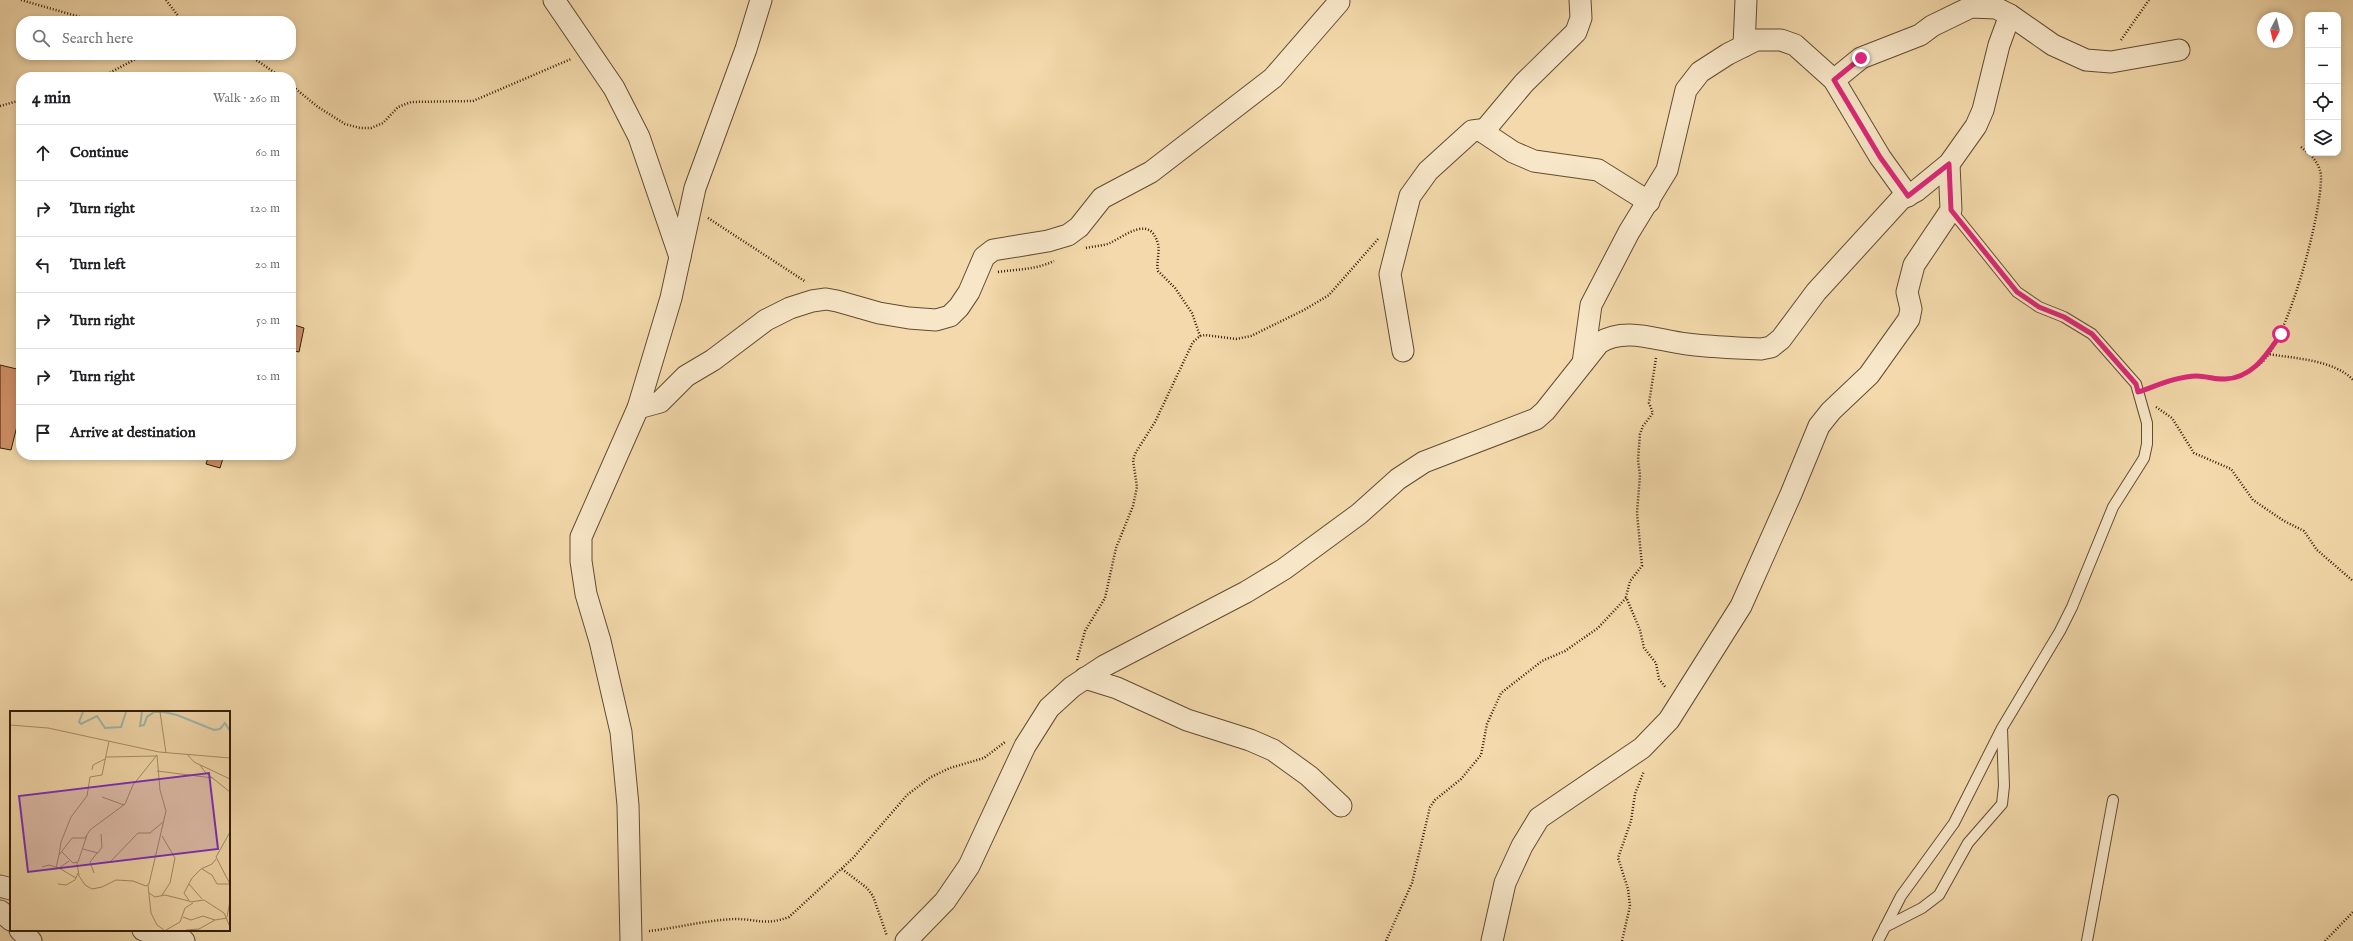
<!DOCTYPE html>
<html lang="en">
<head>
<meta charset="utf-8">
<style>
	:root { --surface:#fff; --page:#f2f2f2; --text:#202124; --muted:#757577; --line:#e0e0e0 }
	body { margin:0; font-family:"IM FELL English",serif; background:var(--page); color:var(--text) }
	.controls { position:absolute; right:12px; top:12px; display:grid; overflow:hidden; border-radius:8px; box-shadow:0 2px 6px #0003 }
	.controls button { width:36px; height:36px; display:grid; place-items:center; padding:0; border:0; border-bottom:1px solid var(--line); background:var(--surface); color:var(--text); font:20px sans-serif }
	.compass { position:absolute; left:2257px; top:12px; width:36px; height:36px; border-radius:50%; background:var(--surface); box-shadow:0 2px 6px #0003; rotate:187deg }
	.stop { position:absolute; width:12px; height:12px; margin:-9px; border:3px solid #db2777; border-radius:50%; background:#fff }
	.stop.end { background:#db2777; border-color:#fff; box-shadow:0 1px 4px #0008 }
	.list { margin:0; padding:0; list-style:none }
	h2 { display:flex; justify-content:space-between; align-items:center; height:52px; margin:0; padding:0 16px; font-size:17px }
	h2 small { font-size:13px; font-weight:400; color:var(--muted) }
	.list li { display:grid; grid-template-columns:26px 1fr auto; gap:12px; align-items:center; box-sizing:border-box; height:56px; padding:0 16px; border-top:1px solid var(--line) }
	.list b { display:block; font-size:15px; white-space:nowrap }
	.list em { font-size:13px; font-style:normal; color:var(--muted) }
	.icon { flex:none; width:22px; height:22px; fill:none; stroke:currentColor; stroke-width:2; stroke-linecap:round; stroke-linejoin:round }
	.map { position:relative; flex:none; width:2353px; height:941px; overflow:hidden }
	.search { position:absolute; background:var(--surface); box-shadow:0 2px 6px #0003; left:16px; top:16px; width:280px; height:44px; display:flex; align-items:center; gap:10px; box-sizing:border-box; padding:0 14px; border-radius:16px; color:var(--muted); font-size:15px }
	.panel { position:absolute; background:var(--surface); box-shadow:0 2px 6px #0003; left:16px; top:72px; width:280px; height:388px; border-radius:16px }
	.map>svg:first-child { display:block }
	.building { fill:#d09067; stroke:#321d08 }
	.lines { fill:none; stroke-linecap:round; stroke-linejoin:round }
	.service-casing { stroke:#624c31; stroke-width:12 }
	.minor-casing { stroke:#624c31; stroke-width:23 }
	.path { stroke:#321d08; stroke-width:2.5; stroke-dasharray:1 2; stroke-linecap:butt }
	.service { stroke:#f7e6c8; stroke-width:10 }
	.minor { stroke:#f7e6c8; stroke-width:21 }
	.route { stroke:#db2777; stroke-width:5 }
	.inset-river { fill:none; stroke:#9db9b0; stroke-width:2 }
	.inset-road { fill:none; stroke:#a68e6a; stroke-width:1 }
	.view { fill:#7b2cbf; fill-opacity:0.15; stroke:#7b2cbf; stroke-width:2 }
	.inset-edge { fill:none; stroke:#321d08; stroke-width:2 }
</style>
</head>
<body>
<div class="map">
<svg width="2353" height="941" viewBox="0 0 2353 941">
	<rect width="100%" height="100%" fill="#f3d9ab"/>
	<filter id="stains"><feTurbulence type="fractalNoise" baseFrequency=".005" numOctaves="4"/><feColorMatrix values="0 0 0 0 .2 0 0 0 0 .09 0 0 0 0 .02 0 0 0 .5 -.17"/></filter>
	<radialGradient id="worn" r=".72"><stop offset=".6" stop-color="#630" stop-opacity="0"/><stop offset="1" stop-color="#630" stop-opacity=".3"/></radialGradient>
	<g class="building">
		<path d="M291,324l13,4 -5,24 -8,-2z"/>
		<path d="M0,365l21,5v40l-10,40 -11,-2z"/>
		<path d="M209,455h15l-4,13 -14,-4z"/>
	</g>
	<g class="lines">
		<g class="service-casing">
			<g id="service">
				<path d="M1885,927l37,-19 17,-13 29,-52 34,-39 2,-18 -2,-57"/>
				<path d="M1878,941l23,-45 53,-73 48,-95 58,-97 12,-24 41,-100 31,-49 3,-14v-21l-11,-39 -44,-50 -28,-17 -25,-10 -22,-15 -66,-82"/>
				<path d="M2087,941l26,-141"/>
			</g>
		</g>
		<g class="minor-casing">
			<g id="minor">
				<path d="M554,0l60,88 25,49 41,120"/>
				<path d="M1744,46l2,-46"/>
				<path d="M1834,80l27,-22 59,-23 12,-9 39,-19 25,1 14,7 43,30 33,15 25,2 68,-12"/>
				<path d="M1483,132l41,-49 52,-51 5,-14 -1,-18"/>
				<path d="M1403,351l-13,-77 20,-78 18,-25 44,-40 8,-1 33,22 21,9 64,9 51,32"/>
				<path d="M1583,363l8,-58 38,-73 38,-62 19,-80 14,-18 28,-18 28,-14h25l14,5 39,35 46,77 28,39"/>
				<path d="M638,408l22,-6 26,-26 27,-16 53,-40 24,-12 22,-7 14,-2 11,2 42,12 30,5 27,2 14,-4 9,-9 10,-15 15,-35 9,-7 55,-9 20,-6 11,-8 23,-29 49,-26 122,-94 66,-76"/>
				<path d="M1085,678l32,10 70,32 63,20 23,10 36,26 32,30"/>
				<path d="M0,886l11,3"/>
				<path d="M0,911l11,9"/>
				<path d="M20,930l11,11"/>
				<path d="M143,930l41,11"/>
				<path d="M631,941l-3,-136 -7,-73 -21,-91 -14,-47 -5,-33v-24l57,-129 33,-110 24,-110 51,-139 15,-49"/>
				<path d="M906,941l39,-40 24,-35 56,-120 24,-38 23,-21 32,-21 142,-74 38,-23 75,-55 39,-35 26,-17 112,-43 9,-8 54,-68c27,-17 59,-2 88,1 24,3 49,4 74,5l10,-2 10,-8 35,-47 85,-93 15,-8 33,-27 27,-38 7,-16 16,-65 11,-30"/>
				<path d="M1492,941l13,-58 17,-37 17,-28 103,-70 27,-28 72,-114 50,-112 28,-68 12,-15 38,-36 40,-56 2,-10 -4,-17 7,-27 37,-55 -2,-46"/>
			</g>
		</g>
		<g class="path">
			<path d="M21,0l73,21"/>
			<path d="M166,0l16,21"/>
			<path d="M2121,40l28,-40"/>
			<path d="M249,55l32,22"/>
			<path d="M102,77l41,-22"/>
			<path d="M291,85l27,22 27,17 15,4h11l12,-5 15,-16 13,-5 62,-1 98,-42"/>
			<path d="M0,106l21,-6"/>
			<path d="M2301,147l7,6"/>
			<path d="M708,218l98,64"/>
			<path d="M1086,248c8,-2 17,-2 24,-5 15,-7 40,-29 48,1 2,8 -2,19 0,27l17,17 17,25 8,23"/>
			<path d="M998,272c20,-3 37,-2 56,-11"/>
			<path d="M2267,354c26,4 68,6 86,26"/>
			<path d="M1656,358l-7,45 4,10 -10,13 -3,8 -2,26 2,15 -3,38 5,53 -12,15 -4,16 14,33 4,18 12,15 3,16 7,9"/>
			<path d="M2150,388c15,-4 32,-12 47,-12 30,0 34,10 63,-12 28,-22 62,-152 61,-188 -1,-10 -6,-17 -13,-23"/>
			<path d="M2156,407l16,11 22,35 37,16 22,31 31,21 20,10 13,19 36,31"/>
			<path d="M1077,660l8,-29 20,-33 11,-50 17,-42 4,-19 -4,-27 3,-8 19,-30 38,-80 7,-6 5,-1 31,4 15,-3 53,-26 25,-15 49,-56"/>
			<path d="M842,869l25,19 6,8 14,40"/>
			<path d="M649,931c28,-3 58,-11 86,-12 23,0 30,7 54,-2l64,-59 54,-63 24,-18 19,-9 34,-10 21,-16"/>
			<path d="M1386,941l26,-58 18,-76 5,-7 26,-21 20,-24 6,-31 14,-31 41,-32 23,-10 33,-23 28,-30"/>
			<path d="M1622,941l8,-35 -2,-17 -10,-31 13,-37 4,-27 9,-23"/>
			<path d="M2325,941l28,-29"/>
		</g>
		<use href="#service" class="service"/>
		<use href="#minor" class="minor"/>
	</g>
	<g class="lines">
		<path class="route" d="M1861,58l-27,22 46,77 28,39 41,-32 2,46 66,82 22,15 25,10 28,17 44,50 2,8c18,-6 40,-16 59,-16 9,0 19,4 28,3 28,-1 42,-25 56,-45"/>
	</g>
	<g transform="translate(10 711)">
		<rect width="220" height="220" fill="#f3d9ab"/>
		<path class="inset-river" d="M73,1l-4,10 2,2 16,-8 8,12 16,-1 5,-15M132,1l-2,14 4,-1 3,-8 7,-5h10l13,3 37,15 6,-1 5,-6 5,8"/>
		<path class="inset-road" d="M150,1l6,41M0,14l38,3 111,24 71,6M177,43l7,8 36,17M96,46l50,-1M190,54l5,7 25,20M82,59l1,-5 12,-6M147,60l56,7M92,86l22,8M220,121l-14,25 14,27M152,125l13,22 -5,25 -8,12M73,138l15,4 4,-6 -1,-13M52,141l11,11 5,-1 9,-27M49,144l2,-13 10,-25 16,-21 3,-19 12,-2 7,-34M206,148l-4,5 -11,5 -9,9 -8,15 6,9 14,-2 20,13 6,14M100,151l28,-29h12l13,-11M67,152l2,13 6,9 7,4 10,-2 14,-7 17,1 13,5 3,-2 17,-73 -6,-21 -3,-35M32,156l7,-2 10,3 10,-7M46,157l3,-13 13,-17h13l5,-8 35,-26 8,-19 24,-30M49,157l17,10M192,158l10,6 5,9h13M84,162l-4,-11 7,-9M48,173l8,1 9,-5 3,-7M179,173l13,15M138,174l3,28 6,12 7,5M139,182l6,4 10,-2 24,6M173,206l8,3 12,-4 12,4 12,-2M217,206l3,-16M156,219l14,-8 5,-14 8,-5M176,219l13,-1 16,-9"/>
		<path class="view" d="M199,62l9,76 -190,23 -9,-76z"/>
		<rect width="220" height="220" class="inset-edge"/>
	</g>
	<rect width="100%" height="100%" filter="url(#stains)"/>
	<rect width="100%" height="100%" fill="url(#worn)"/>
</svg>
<div class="controls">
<button>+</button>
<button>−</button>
<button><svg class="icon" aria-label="locate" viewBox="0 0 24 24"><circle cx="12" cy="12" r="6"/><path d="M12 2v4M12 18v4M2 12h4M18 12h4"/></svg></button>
<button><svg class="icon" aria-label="layers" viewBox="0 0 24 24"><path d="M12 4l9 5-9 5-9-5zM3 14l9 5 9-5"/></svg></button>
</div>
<svg class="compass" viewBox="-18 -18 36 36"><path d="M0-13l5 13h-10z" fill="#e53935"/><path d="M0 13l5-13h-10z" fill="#757577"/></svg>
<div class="stop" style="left:2281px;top:334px"></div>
<div class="stop end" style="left:1861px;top:58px"></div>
<div class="search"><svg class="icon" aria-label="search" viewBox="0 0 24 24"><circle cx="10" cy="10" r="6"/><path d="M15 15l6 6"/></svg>Search here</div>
<section class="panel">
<h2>4 min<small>Walk · 260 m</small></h2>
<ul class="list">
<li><svg class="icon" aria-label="ahead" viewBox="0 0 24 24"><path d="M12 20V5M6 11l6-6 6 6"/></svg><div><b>Continue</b></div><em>60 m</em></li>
<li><svg class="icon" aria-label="right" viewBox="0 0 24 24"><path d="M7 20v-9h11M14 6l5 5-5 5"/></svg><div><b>Turn right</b></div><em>120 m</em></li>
<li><svg class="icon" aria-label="left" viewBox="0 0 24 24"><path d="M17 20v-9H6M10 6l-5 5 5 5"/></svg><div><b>Turn left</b></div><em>20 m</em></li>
<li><svg class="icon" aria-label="right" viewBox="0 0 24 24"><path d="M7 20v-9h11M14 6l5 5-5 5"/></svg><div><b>Turn right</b></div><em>50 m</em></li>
<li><svg class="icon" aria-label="right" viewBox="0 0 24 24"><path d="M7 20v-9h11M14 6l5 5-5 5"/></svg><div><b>Turn right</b></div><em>10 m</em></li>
<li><svg class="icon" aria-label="arrive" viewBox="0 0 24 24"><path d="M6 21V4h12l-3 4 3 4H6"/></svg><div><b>Arrive at destination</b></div></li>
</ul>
</section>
</div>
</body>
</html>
